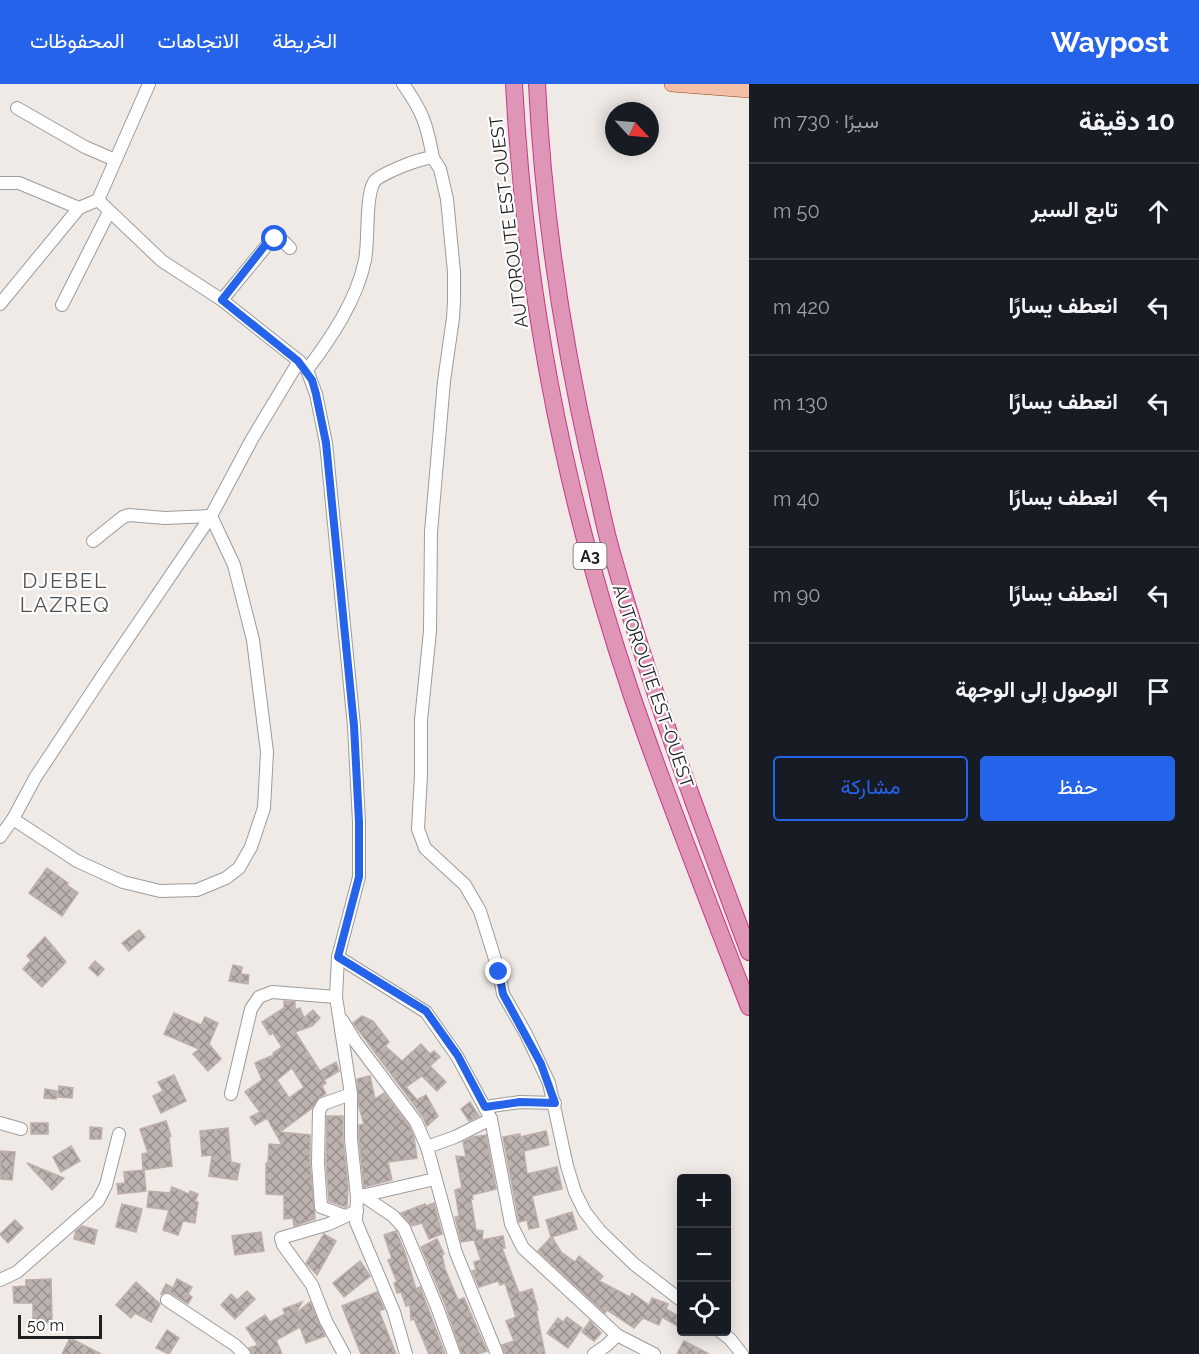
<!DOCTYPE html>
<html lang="ar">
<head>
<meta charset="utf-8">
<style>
	:root { --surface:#171b24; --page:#20242c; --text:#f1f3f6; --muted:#9ea1a6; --line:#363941; --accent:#2563eb }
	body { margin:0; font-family:Raleway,Vazirmatn,sans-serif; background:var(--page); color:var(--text); direction:rtl }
	.controls { position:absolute; right:18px; bottom:18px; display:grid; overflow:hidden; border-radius:6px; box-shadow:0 3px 15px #0003 }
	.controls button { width:54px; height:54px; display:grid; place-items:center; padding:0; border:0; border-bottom:2px solid var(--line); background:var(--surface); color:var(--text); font:30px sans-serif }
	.compass { position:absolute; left:605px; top:18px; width:54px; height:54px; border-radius:50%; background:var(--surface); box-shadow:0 3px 15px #0003; rotate:116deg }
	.scale { position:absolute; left:18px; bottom:15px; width:84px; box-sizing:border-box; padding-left:6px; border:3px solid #1f1f1f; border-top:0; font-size:16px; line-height:21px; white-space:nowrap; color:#1f1f1f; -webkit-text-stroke:4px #fff; paint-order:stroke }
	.stop { position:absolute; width:18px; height:18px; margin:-14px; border:4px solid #2563eb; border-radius:50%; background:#fff }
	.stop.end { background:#2563eb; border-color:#fff; box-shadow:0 2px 6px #0008 }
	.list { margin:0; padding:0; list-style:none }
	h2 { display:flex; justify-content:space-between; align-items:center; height:78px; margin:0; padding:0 24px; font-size:26px }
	h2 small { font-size:20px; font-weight:400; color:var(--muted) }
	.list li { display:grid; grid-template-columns:39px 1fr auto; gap:18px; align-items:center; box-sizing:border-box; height:96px; padding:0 24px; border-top:2px solid var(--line) }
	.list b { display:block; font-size:22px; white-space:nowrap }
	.list em { font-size:20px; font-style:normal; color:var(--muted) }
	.actions { display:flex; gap:12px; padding:18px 24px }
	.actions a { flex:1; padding:14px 0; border:2px solid var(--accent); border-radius:6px; text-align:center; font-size:21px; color:var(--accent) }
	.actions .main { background:var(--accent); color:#fff }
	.icon { flex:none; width:33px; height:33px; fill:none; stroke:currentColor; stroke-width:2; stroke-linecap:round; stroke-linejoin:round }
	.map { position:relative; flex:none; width:749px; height:1270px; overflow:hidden; direction:ltr }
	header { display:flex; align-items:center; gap:36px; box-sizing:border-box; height:84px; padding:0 30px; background:var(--accent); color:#fff }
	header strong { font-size:28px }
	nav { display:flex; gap:33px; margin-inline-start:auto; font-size:21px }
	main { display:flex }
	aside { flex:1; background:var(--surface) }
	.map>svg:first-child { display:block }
	.building { fill:url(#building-cross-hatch); stroke:#bfaeaa; stroke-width:1.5; fill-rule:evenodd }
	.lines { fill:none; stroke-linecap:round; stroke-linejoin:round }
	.minor-casing { stroke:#9c9c9c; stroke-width:14 }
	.major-casing { stroke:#8c430e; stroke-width:16 }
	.highway-casing { stroke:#cb358d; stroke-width:18 }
	.minor { stroke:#fff; stroke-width:12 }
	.major { stroke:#f3bfa6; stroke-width:15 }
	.highway { stroke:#df95b5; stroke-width:16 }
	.route { stroke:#2563eb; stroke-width:8 }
	.labels { text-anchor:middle; stroke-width:4.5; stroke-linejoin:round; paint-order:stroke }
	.shield { fill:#fff; stroke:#626262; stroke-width:1.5 }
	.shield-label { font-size:16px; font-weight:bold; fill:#1f1f1f }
	.street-label { font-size:18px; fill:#1f1f1f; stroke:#fff }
	.quarter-label { font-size:21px; letter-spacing:1.5px; fill:#525252; stroke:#fff }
</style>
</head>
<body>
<header>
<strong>Waypost</strong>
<nav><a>الخريطة</a><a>الاتجاهات</a><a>المحفوظات</a></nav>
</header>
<main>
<aside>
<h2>10 دقيقة<small>سيرًا · 730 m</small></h2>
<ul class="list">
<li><svg class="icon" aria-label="ahead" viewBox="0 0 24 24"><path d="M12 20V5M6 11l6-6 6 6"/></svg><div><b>تابع السير</b></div><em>50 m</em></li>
<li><svg class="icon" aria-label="left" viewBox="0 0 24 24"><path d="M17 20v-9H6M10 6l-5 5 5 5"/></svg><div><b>انعطف يسارًا</b></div><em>420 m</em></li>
<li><svg class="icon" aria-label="left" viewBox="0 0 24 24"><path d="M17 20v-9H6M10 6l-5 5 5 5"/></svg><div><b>انعطف يسارًا</b></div><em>130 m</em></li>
<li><svg class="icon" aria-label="left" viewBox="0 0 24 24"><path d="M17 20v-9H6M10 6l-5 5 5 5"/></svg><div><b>انعطف يسارًا</b></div><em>40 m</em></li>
<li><svg class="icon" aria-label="left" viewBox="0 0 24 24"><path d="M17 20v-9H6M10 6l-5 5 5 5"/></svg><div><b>انعطف يسارًا</b></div><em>90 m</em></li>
<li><svg class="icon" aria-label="arrive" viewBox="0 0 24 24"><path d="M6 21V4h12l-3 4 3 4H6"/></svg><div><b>الوصول إلى الوجهة</b></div></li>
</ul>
<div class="actions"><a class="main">حفظ</a><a>مشاركة</a></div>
</aside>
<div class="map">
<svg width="749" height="1270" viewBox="0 0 749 1270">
	<defs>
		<pattern id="building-cross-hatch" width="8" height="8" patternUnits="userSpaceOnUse" patternTransform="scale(1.5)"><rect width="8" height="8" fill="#bcb2af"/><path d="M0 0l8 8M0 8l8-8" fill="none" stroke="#98908e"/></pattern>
	</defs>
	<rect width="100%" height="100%" fill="#efeae6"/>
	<g class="building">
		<path d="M47,784l21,15 -1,2 11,8 -16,23 -33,-23z"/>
		<path d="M139,846l6,7 -16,14 -7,-8z"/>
		<path d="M45,853l21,25 -24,25 -19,-18 8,-9 -4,-4z"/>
		<path d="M95,877l9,8 -6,7 -9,-8z"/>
		<path d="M233,881l9,2 -1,7 8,1 -1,9 -19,-3z"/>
		<path d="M284,917l11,1v8l5,-2 4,10 9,-8 7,8 -8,8 -17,6 25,39 16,-9 3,9 -15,9 2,3 -4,3 4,8 -6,3 -9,12 -31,23 30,3v29l5,55 -21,7 -1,-8 -9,1v-24l-18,-1v-31h2l1,-19 13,1 -15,-27 -12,7 -5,-8 10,-5 -15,-20 17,-12 -7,-17 19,-8 -1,-2 9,-6 -9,-14 -3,2 -8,-13 22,-14zM292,984l12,19 -15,11 -12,-18z"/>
		<path d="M174,929l27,12 4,-8 13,6 -9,21 12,15 -13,12 -15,-17 6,-5 -35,-15z"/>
		<path d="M362,932l11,5 16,21 -4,4 17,15 19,-17 9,10 4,-3 6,6 -10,9 16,16 -9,9 -15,-15 -16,11 11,13 9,-5 12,21 -11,10 -4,-9 -70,-94z"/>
		<path d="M174,991l12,26 -25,12 -8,-17 10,-5 -5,-9z"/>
		<path d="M370,992l5,23 9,-6 25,33 5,11 3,21 -29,4 4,18 -28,7 -5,-48v-14l5,-1 -5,-17 -2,-28z"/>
		<path d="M59,1002l14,2 -1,10 -14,-1z"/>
		<path d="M45,1005l12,2 -1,8 -12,-1z"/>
		<path d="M470,1018l9,14 -10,5 -8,-12z"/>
		<path d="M327,1032h16v24l5,46 -1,21h-2l-16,-6 -3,-38z"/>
		<path d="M166,1037l5,15 -2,1 3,29 -29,4 -1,-16 6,-1 -8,-24z"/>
		<rect x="31" y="1039" width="17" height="11"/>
		<path d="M90,1043l12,1 -1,11h-11z"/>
		<path d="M228,1044l3,34 9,2 -3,16 -28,-4 3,-21 -10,1 -2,-25z"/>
		<path d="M546,1047l3,14 -25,6 3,23 30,-7 5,22 -30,7 7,31 -10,2 -2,-9 -8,2 -16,-85 17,-3v3z"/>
		<path d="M486,1051l10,54 -24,6 1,4 -2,1 5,30 7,1 -1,9 21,-4 2,12h-3l17,45 13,-4 6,21h-2l9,44h-40l-3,-9 12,-4 -8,-20 10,-4 -11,-34 -5,2 -2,-4 -19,6 -7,-16 4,-1 -2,-8 7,-2 -7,-20 -13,2 -6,-25 4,-1 -4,-26 7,-2 -6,-32 10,1 -3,-15 10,-5z"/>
		<path d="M71,1062l9,15 -19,11 -8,-15z"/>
		<path d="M0,1067l15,1 -3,28 -11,-1z"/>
		<path d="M27,1079l37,15 -12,12z"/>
		<path d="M144,1086l2,21 -28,3 -1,-10 8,-1 -1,-11z"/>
		<path d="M172,1103l17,7 1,-3 8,3 -3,8h3l-3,21 -12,-2 -5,14 -15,-5 6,-20 -22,-3 2,-16 21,2z"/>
		<path d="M434,1119l8,31 -13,5 -7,-16 -10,3 -11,-13 24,-9 1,2z"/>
		<path d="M122,1120l20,5 -6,23 -20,-5z"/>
		<path d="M572,1128l5,17 -25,8 9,15 14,10 4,-6 24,20 -4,5 31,16 2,-4 17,12 3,-7 16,6 -2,5 15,9v10l-19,-11 -3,8 -16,-7 -9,10 -27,-18 -2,3 -67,-62 13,-14 -5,-17z"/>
		<path d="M15,1136l8,8 -15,15 -8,-9z"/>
		<path d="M82,1142l15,4 -3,14 -20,-5 2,-8z"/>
		<path d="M396,1147l9,22 11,36 4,-2 25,67h-16l-15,-35 -3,1 -1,-15 -4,1 -5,-14 -4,1 -3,-10 3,-1 -9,-22 4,-1 -8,-24z"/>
		<path d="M261,1148l3,19 -29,4 -3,-19z"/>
		<path d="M324,1150l12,7 -19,34 -11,-12z"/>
		<path d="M437,1155l7,15 -2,1 3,14 13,31 6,-2 23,53 -9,3h-16l-17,-50 -24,-57z"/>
		<path d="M360,1177l10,15 -26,21 -11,-14z"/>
		<path d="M51,1195l1,44 -19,-1v-19h-19l-1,-16 13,-1v-6z"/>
		<path d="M177,1195l15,8 -4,7 4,3 -4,7 -17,-11 -4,-1 -6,2 5,-10 7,4z"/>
		<path d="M136,1198l24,22 -9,18 -16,-9 -4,5 -15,-13z"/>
		<path d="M247,1207l8,8 -20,20 -14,-14 10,-11 6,6z"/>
		<path d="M377,1208l7,17 -5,2 17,43h-35l-19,-48z"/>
		<path d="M302,1218l-7,12 15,-12 15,34 -19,7 -6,-16 -24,13 6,14h-30l-3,-6 9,-3 -12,-17 19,-13 5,7 15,-8 -2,-5z"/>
		<path d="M567,1233l15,11 -14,20 -21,-15 11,-15 5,4z"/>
		<path d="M590,1237l11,12 -7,8 -12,-9z"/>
		<path d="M167,1246l12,8 -10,16 -13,-6z"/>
		<path d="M70,1254l31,16h-39z"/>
		<path d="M684,1257l25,13h-32z"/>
	</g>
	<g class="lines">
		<g class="minor-casing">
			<g id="minor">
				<path d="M149,0l-51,116 64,61 60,39 77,61 8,9 9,24 10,49 28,283 5,96v55l-21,80 -2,40 15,97v45l6,58 -1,25 38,90 12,42"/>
				<path d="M403,0c20,28 24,41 30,74l7,11 7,30 7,73v29l-1,17 -9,63 -13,151 -1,99 -9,89v55l-3,54 7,19 40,37 15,26 19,61 4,22 23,40 23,49 18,83 8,26 10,20 15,19 34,33 48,37"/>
				<path d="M17,24l68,39 30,13"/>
				<path d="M0,99h19l60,25 19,-8"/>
				<path d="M222,216l50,-61 10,1 8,8"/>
				<path d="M0,220l79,-96"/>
				<path d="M62,221l47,-93"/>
				<path d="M307,286c24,-32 50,-70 58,-110 4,-19 0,-62 9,-78 5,-8 51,-26 59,-24"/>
				<path d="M13,735l64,42 46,21 37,9 37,-1 29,-12 13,-10 12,-21 13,-39 3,-56 -14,-112 -19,-75 -23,-49 -46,2 -36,-3 -6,2 -30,24"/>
				<path d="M0,753l13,-18 22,-41 68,-103 108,-159 41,-77 47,-78"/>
				<path d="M338,873l88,55 31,44 34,63 20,105 12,24 94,87 37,19"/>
				<path d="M342,936l13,21 61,81 11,25 28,-10 36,-18"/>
				<path d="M231,1010l20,-85 8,-12 13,-5 64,5"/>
				<path d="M485,1023l35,-5 35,1"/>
				<path d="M0,1039l21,6"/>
				<path d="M427,1063l29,106 41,101"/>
				<path d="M362,1111l31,21 11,12 33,79 17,47"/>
				<path d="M357,1113l78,-18"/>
				<path d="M345,1132l-24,-9 -3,-44 1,-52 4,-7 28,-10"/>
				<path d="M0,1196l17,-8 81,-71 8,-16 13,-51"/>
				<path d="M167,1216l68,45 9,9"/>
				<path d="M721,1248l9,7 12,15"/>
				<path d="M344,1270l-18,-33 -14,-36 -29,-40 -2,-7 48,-14 28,-13"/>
				<path d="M594,1270l13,-9 10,-10"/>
			</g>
		</g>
		<g class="major-casing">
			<path id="major" d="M672,0l77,6"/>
		</g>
		<g class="highway-casing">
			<g id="highway">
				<path d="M514,0c11,208 51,415 118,612 36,105 77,208 117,311"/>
				<path d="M537,0c6,127 25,252 53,376 8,31 13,63 22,93 38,135 88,268 137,399"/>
			</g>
		</g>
		<use href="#minor" class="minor"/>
		<use href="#major" class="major"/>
		<use href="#highway" class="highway"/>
	</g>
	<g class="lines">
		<path class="route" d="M275,155l-9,5 -44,56 76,61 14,19 4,14 10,49 28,283 5,96v55l-21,80 88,54 32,45 27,51 35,-5 35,1 -14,-39 -38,-70 -4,-22"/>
	</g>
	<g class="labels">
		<rect class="shield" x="573.5" y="459" width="33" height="26" rx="4.5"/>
		<g class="shield-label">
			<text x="590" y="478">A3</text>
		</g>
		<g class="street-label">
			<text transform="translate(509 138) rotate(-97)" y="6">AUTOROUTE EST-OUEST</text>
			<text transform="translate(653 602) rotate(71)" y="6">AUTOROUTE EST-OUEST</text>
		</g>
		<g class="quarter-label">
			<text x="65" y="504">DJEBEL<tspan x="65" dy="24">LAZREQ</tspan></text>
		</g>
	</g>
</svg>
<div class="controls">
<button>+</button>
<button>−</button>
<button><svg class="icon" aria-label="locate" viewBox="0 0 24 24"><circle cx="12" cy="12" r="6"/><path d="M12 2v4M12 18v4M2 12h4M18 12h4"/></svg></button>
</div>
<svg class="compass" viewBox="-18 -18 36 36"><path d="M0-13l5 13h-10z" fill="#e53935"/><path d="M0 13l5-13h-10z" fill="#9ea1a6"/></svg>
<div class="scale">50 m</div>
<div class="stop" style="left:275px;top:155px"></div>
<div class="stop end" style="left:499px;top:888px"></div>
</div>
</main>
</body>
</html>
